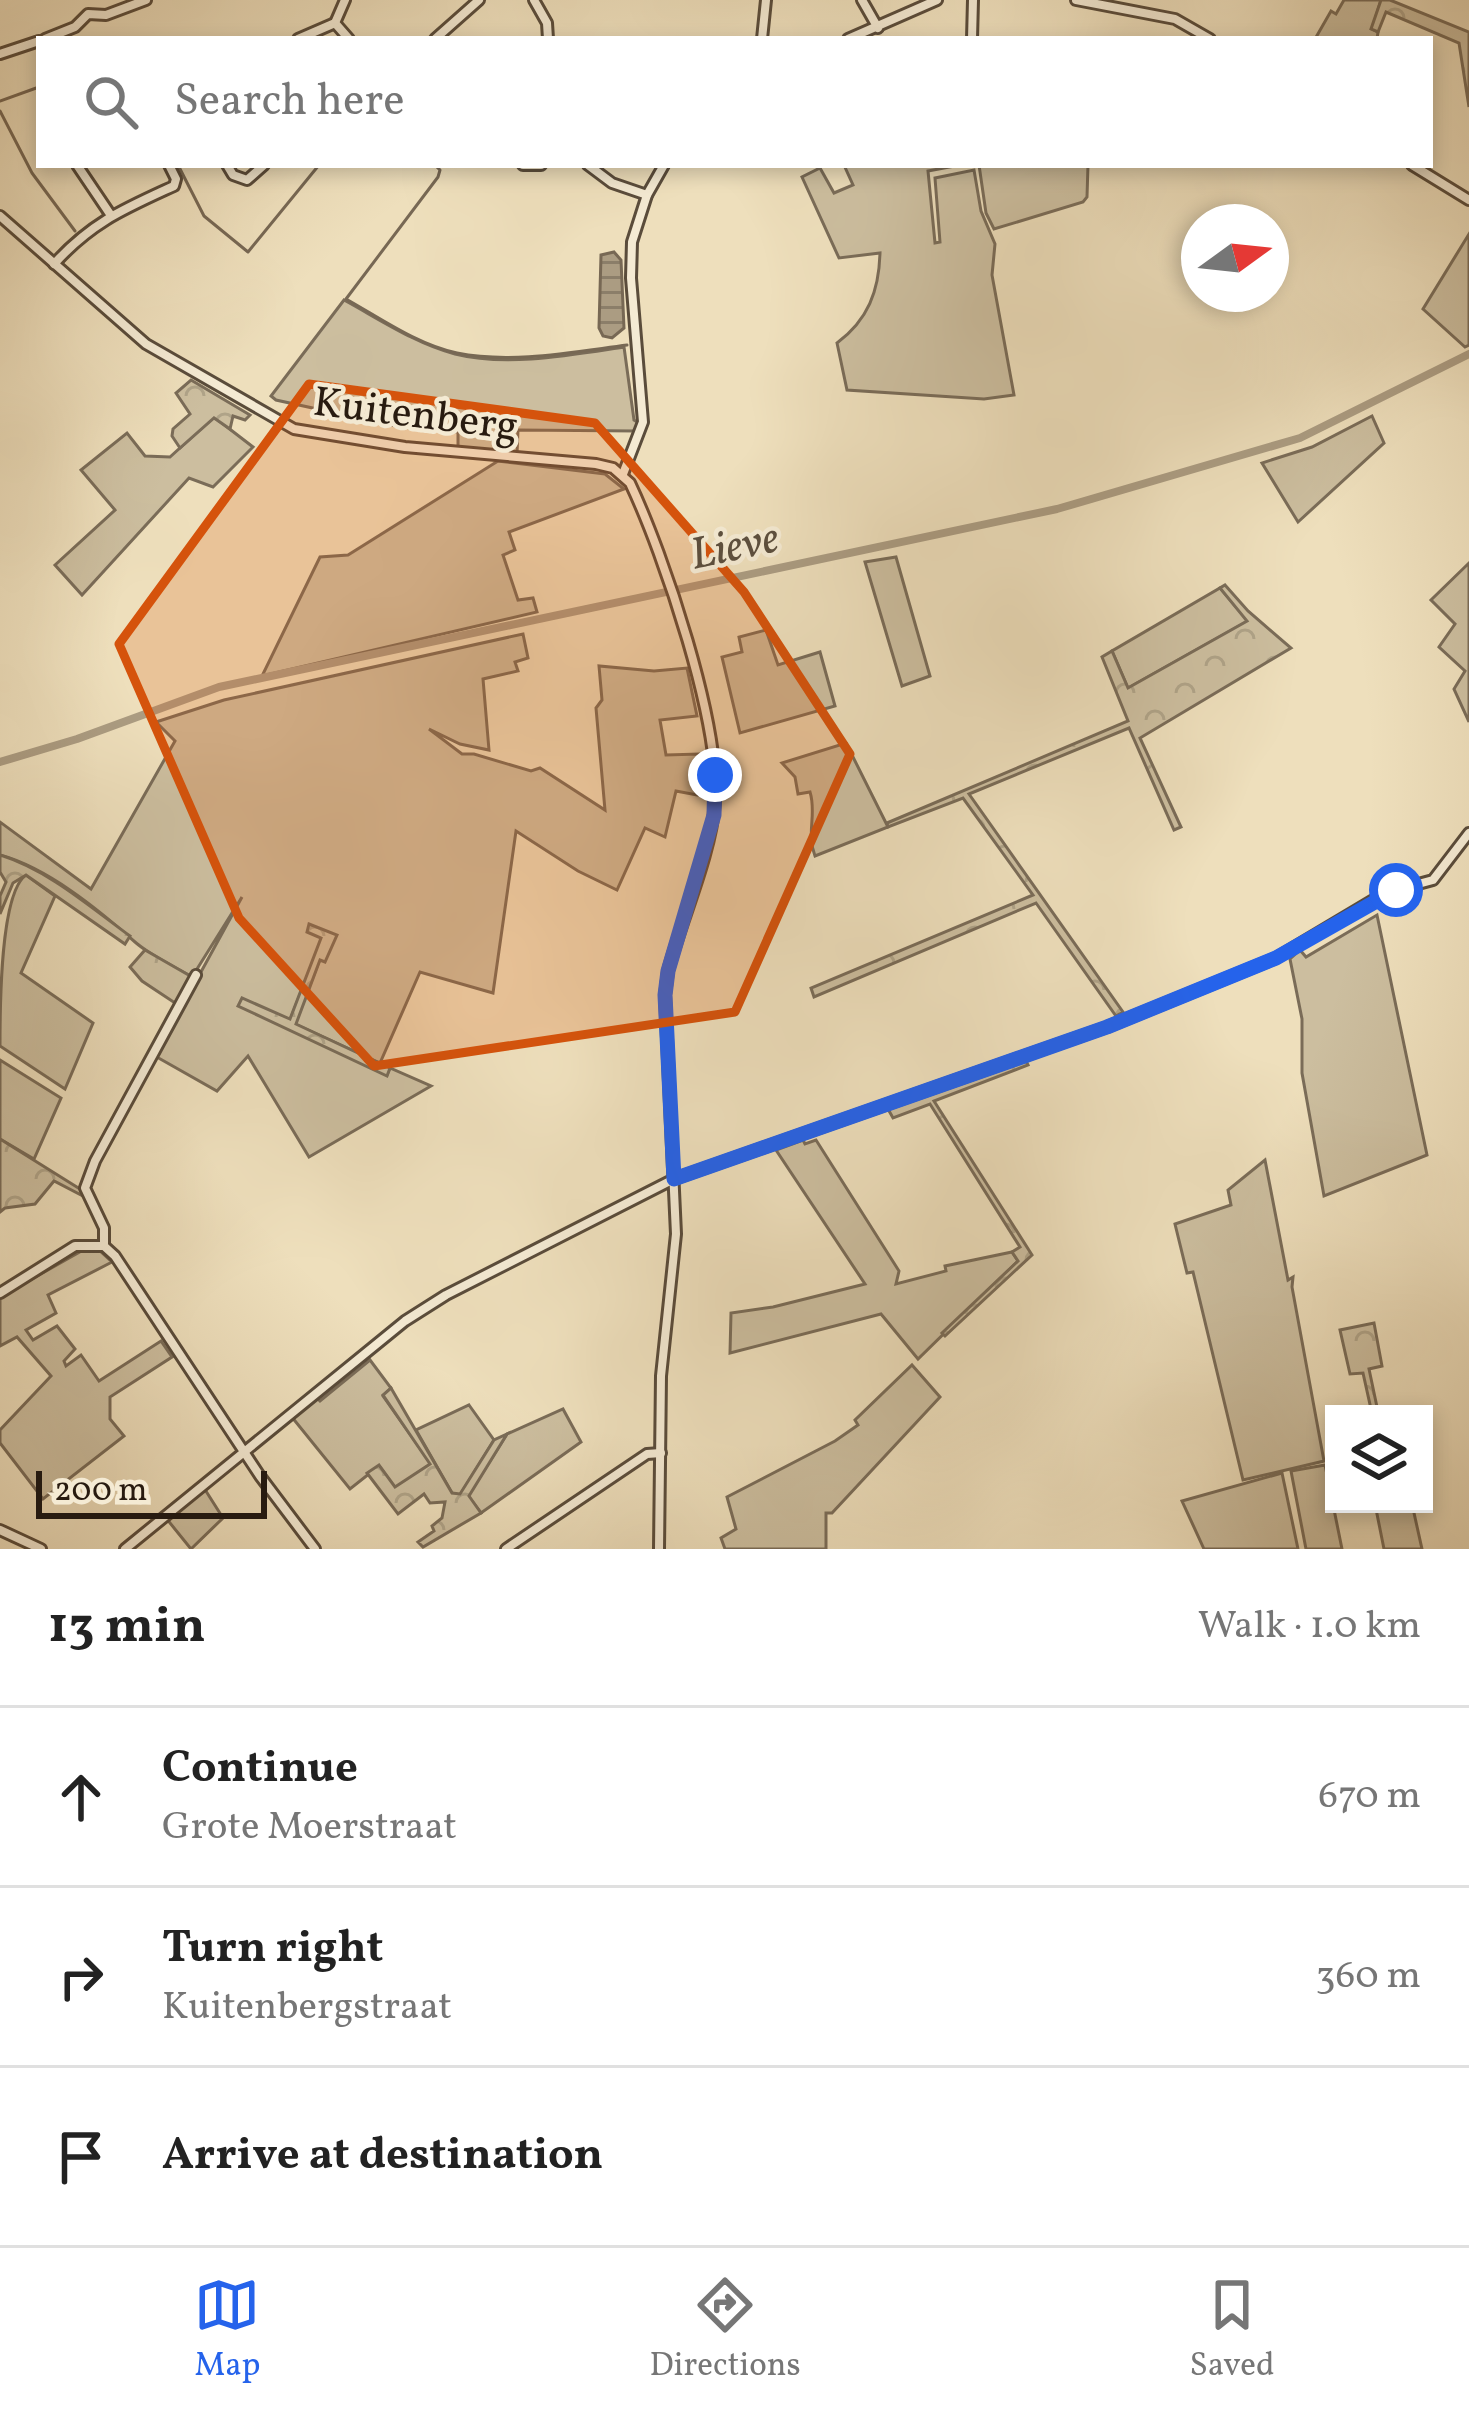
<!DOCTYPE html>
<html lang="en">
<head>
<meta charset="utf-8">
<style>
	:root { --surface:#fff; --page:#f2f2f2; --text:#222; --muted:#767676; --line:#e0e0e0; --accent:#2563eb }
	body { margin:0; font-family:Vollkorn,serif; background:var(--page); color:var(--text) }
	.controls { position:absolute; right:36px; bottom:36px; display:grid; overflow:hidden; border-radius:0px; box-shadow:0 6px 18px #0003 }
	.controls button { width:108px; height:108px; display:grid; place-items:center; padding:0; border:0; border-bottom:3px solid var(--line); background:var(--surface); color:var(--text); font:60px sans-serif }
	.compass { position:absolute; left:1181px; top:204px; width:108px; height:108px; border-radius:50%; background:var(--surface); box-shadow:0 6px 18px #0003; rotate:75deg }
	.scale { position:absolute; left:36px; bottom:30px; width:231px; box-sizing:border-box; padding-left:12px; border:6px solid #281b10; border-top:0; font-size:33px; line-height:42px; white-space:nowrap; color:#281b10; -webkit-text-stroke:9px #f4ead3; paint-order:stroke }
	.stop { position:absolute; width:36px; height:36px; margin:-27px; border:9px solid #2563eb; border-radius:50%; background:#fff }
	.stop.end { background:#2563eb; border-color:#fff; box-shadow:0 3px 12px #0008 }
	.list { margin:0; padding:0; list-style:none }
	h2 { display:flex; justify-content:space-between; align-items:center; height:156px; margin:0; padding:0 48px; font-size:51px }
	h2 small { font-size:39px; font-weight:400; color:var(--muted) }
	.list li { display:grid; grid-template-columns:78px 1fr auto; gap:36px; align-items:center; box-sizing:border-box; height:180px; padding:0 48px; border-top:3px solid var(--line) }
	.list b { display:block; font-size:45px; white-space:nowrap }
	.list p { margin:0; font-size:39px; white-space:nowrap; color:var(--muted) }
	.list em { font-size:39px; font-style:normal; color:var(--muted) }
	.icon { flex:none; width:66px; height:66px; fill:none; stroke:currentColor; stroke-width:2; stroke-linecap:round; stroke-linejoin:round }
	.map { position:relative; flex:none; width:1469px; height:1549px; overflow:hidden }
	.search { position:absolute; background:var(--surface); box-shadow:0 6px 18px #0003; left:36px; right:36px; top:36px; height:132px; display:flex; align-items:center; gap:30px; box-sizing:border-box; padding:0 42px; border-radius:0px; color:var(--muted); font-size:45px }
	.sheet { height:696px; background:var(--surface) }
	nav { display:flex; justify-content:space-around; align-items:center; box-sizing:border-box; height:168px; border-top:3px solid var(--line); background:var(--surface); font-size:33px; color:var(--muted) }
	nav a { display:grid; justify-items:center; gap:6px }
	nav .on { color:var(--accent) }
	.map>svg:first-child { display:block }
	.grass { fill:#ccbe9f; stroke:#7a6c58; stroke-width:3 }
	.forest { fill:url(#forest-crowns); stroke:#7a6c58; stroke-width:3 }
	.water { fill:url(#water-rules); stroke:#776854; stroke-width:3 }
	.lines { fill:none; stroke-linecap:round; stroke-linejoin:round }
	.stream { stroke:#776854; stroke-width:3 }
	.canal { stroke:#ab9c82; stroke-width:8 }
	.minor-casing { stroke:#5a4c3b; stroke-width:14 }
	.minor { stroke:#f4ead3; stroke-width:8 }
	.route { stroke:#2563eb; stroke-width:15 }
	.marked { fill:#d5530c; fill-opacity:0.2; stroke:#d5530c; stroke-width:9; stroke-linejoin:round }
	.labels { text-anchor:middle; stroke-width:9; stroke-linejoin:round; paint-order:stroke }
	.street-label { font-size:42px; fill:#281b10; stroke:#f4ead3 }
	.water-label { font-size:45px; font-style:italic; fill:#5c4f3e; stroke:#f4ead3 }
</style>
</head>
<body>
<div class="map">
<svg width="1469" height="1549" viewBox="0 0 1469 1549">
	<defs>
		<pattern id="forest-crowns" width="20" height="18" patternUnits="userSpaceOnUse" patternTransform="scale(3)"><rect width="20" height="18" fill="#ccbe9f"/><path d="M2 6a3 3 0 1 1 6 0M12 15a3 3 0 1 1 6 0" fill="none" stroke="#afa388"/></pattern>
		<pattern id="water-rules" width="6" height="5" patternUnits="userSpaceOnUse" patternTransform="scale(3)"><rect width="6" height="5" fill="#ab9c82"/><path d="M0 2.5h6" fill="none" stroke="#8b7e69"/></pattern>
	</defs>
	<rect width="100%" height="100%" fill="#eedfbc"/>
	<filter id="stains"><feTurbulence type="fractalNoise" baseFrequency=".00167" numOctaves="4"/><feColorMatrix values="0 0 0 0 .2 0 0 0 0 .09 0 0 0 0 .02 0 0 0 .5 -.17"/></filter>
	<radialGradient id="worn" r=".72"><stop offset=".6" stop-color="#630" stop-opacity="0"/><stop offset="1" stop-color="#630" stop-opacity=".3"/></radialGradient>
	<g class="grass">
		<path d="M1344,0h37l-9,29 6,3 -1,7h-62l16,-28 5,3z"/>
		<path d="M844,165h116l-32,6 7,72 5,-1 -5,-64 39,-8 7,41 14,33 -3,31 22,120 -30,4 -137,-9 -10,-47c31,-23 42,-52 43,-90l-41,5 -37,-81 18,-9 14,25 19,-8z"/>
		<path d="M979,165h109l-1,32 -4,5 -89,27 -8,-16z"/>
		<path d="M1469,234v111l-4,2 -42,-38z"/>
		<path d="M344,300c35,19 72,44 111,54 52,13 116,1 169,-7l10,73 5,3 -3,8 -118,-1 -1,24 -59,-4v-18l-58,-5 -124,-27 -5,-4z"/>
		<path d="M1372,416l12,27 -86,79 -36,-59 50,-16z"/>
		<path d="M214,417l39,30 -40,40 -24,-9 -107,117 -27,-30 60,-55 -34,-40 46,-37 18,23 25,1z"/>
		<path d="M498,461l107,13 19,15 -115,43 6,18 -12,5 15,45 15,-2 4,14 -275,64 58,-119 28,-2z"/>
		<path d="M896,557l34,119 -28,10 -37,-124z"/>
		<path d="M1469,563v159l-15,-33 11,-18 -26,-24 16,-23 -24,-24z"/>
		<path d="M1220,588l28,33 -120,67 -16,-37z"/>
		<path d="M766,630l12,35 42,-13 15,54 -95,27 -18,-76 20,-5 -3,-15z"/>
		<path d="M523,634l5,24 -13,4 3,9 -35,8 6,71 -29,-6 -31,-15 33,25h12l57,17 9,-3 65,42 -9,-102 6,-8 -3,-34 55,5 33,-3 10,48 -37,4 6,35 33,-1 -2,41 -21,-4 -11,46 -20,-9 -28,62 -39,-19 -62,-40 -23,162 -73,-21 -40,91 -85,-39 25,-65 2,-21 -32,82 -49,-21 146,76 3,-7 41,18 -122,71 -61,-101 -31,35 -62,-35 87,-159 -50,80c-19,-11 -41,-21 -57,-35 -36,-32 -87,-74 -135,-87v-33l91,67 84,-148 -19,-19 68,-22z"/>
		<path d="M846,743l42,84 -73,29c-9,-23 2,-42 -5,-64l-12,2 -3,-17 -13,-14z"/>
		<path d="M26,875l29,21 -34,77 72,50 -28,66 -65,-43c0,-39 0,-153 26,-171z"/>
		<path d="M1377,915l50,240 -103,41 -22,-123v-54l-12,-60 10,-9 6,7z"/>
		<path d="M0,1060l61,38 -27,61 -34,-20z"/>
		<path d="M803,1140l2,4 11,-4 83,131 -3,13 50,-13 -1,-5 67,-14 6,9 -100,98 -37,-45 -151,39 1,-40 42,-6 92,-23 -89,-134z"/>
		<path d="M1265,1160l23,120 5,-3 -1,10 32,174 -81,19 -50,-208 -6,1 -12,-49 56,-19 -3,-15z"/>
		<path d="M85,1249l15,2 12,11 -64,33 8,18 -30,17 7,10 24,-14 18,23 -11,12 2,5 15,-11 18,26 62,-40 11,16 -62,40v22l14,17 -81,63 -43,-56v-13l51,-54 -34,-39 -17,9v-49z"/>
		<path d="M370,1360l21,28 -8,8 48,68 -36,24 -16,-22 -29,23 -59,-73 25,-19 4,4z"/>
		<path d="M912,1365l28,32 -108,116h-6v36h-101l-4,-11 15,-9 -9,-32 108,-56 23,-16 -3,-5z"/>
		<path d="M469,1405l25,35 -34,55 -8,-2 -36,-63z"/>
		<path d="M563,1409l18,33 -100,71 -13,-17 39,-62z"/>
		<path d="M1325,1465l17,84h-36l-15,-78z"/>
		<path d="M1282,1473l16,76h-94l-22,-48z"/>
		<path d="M204,1488l19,30 -32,31 -25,-31z"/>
		<path d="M1375,1504h37l10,45h-38z"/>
	</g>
	<g class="forest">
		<path d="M1381,0h9l79,32v75l-10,-64 -73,-31 -8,20 -7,-3z"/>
		<path d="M191,380l59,35 -5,5 -12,-4 -3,13 -16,-11 -34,30 -8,-12 1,-7 17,-15 -14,-21z"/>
		<path d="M1225,585l23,26 43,37 -151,90 41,89 -7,3 -45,-102 -160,66 154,218 -7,4 -80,-113 -222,94 -3,-9 222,-93 -70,-97 -75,29 -1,-4 241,-102 -26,-64 10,-6 16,37 119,-67 -27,-33z"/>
		<path d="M0,855c48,15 89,51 130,81l-5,8 -99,-69 -13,8 -13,31v-18l6,-14 -6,-10z"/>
		<path d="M309,924l28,11 -12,27 -5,-2 -24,64 94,44 -3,8 -149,-70 4,-8 48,21 31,-81 -14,-6z"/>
		<path d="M145,950l47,27 -17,26 -33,-22 -12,-14z"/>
		<path d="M1026,1061l2,4 -94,36 98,154 -87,81 -3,-3 76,-72 -6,-9 8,-5 -90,-143 -37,14 -5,-9z"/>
		<path d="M0,1139l80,50 3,7 -29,-15 -19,23 -30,4 -5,4z"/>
		<path d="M1374,1323l8,43 -13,3 8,38 -6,2 -8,-36 -13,1 -10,-44z"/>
		<path d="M391,1388l61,105 8,1 34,-54 13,-6 -38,62 12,17 -58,34 -5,-5 16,-11 -2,-5 10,-8 3,-16 -15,1 -6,-9 -26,20 -31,-41 12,-8 16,22 35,-23 -47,-69z"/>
	</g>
	<path class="water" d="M614,252l7,8 3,68 -12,10 -9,-2 -4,-8 2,-73z"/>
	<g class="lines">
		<g class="stream">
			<path d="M0,101l39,-14"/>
			<path d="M0,111l32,62 43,58"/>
			<path d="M178,165l26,51 44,36 71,-87"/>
			<path d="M435,165l5,5 -2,7 -92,122c34,19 72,46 111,54 54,11 116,-1 170,-8"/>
		</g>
		<path class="canal" d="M0,762l77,-23 142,-52 838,-178 243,-71 169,-84"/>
		<g class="minor-casing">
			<g id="minor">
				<path d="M345,0l-10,23 14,16"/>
				<path d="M534,0l13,23 1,16"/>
				<path d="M862,0l16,28"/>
				<path d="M1076,0l99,19 35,20"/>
				<path d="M45,39l30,-12 13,-13 18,1 40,-15"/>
				<path d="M298,39l37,-16"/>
				<path d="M435,39l44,-39"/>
				<path d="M762,39l4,-39"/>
				<path d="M848,39l89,-39"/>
				<path d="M972,39l1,-39"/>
				<path d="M0,54l39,-13"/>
				<path d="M77,165l33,49"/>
				<path d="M227,165l6,10 14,5 17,-15"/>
				<path d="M523,165h18"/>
				<path d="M588,165l24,18 35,12"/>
				<path d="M1412,165l57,35"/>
				<path d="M0,216l146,128 148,85 111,18 191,17 17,4 17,15c34,72 91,241 85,319 -4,54 -33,116 -47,169l-3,24 11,239 -15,142 -2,173"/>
				<path d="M54,264c38,-42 70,-55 120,-78l2,-7 -7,-14"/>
				<path d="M623,474l20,-52 -12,-144 1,-36 15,-47 17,-30"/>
				<path d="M196,975l-101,186 -10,27 19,40v18l11,10 145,220 55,73"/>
				<path d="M0,1293l75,-47h29"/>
				<path d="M0,1530l41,19"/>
				<path d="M125,1549l280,-228 41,-26 228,-116 433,-152 169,-69 109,-65 48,-13 36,-47"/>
				<path d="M506,1549l141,-95 14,-1"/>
			</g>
		</g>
		<use href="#minor" class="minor"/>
	</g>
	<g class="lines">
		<path class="route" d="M715,775l-1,40 -46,156 -3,24 9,184 433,-152 169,-69 120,-68"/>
	</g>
	<path class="marked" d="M309,384l286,39 149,169 106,162 -115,258 -361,54 -135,-148 -120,-274z"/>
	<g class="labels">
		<g class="street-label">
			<text transform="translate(416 412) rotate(7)" y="15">Kuitenberg</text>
		</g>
		<g class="water-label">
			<text transform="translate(734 544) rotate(-12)" y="16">Lieve</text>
		</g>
	</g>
	<rect width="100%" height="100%" filter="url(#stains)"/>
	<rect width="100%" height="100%" fill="url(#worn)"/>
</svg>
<div class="controls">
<button><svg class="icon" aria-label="layers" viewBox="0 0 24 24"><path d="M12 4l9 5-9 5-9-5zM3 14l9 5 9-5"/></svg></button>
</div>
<svg class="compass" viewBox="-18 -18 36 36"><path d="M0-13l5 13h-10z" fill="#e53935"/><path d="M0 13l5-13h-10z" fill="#767676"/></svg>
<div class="scale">200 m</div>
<div class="stop" style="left:1396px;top:890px"></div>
<div class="stop end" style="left:715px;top:775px"></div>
<div class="search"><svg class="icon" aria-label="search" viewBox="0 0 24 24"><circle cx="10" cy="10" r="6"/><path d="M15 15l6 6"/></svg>Search here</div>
</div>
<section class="sheet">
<h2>13 min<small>Walk · 1.0 km</small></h2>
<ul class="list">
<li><svg class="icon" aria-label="ahead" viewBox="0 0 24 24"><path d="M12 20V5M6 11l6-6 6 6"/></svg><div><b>Continue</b><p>Grote Moerstraat</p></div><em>670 m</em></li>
<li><svg class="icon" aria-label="right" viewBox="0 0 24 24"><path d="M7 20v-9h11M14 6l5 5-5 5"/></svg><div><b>Turn right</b><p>Kuitenbergstraat</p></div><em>360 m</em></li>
<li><svg class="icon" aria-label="arrive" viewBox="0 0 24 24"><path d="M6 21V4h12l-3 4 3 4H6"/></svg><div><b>Arrive at destination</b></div></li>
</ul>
</section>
<nav>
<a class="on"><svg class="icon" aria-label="map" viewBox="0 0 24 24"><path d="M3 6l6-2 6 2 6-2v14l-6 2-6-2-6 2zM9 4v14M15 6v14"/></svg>Map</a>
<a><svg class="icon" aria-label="directions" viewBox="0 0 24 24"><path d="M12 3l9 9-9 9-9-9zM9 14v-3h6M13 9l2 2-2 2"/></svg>Directions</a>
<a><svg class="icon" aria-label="saved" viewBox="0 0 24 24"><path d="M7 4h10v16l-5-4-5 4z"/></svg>Saved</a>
</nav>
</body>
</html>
